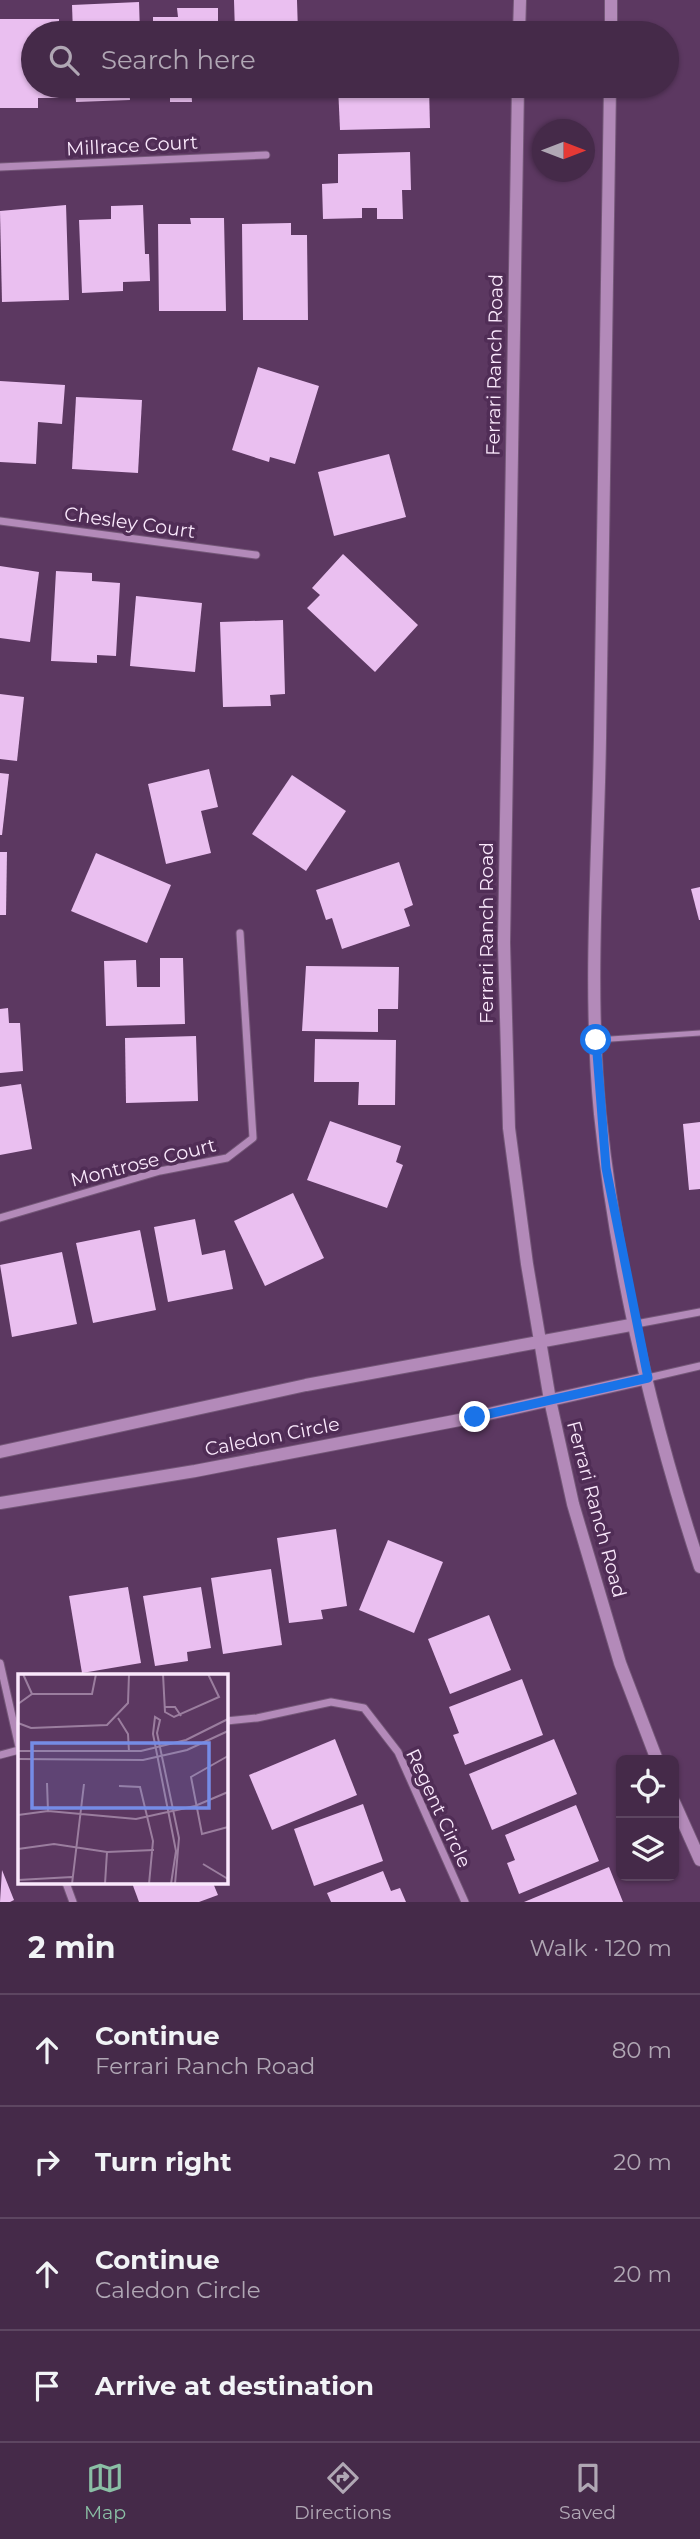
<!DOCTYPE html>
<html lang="en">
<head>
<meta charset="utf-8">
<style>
	:root { --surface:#452a49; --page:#4f3653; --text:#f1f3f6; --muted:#b0a7b4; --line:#5d4661; --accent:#8abfa5 }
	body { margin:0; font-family:Montserrat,sans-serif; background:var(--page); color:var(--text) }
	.controls { position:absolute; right:21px; bottom:21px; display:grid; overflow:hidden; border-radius:10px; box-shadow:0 2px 5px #0004 }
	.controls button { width:63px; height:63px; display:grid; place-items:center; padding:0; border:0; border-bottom:2px solid var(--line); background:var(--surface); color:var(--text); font:35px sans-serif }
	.compass { position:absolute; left:532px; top:119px; width:63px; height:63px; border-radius:50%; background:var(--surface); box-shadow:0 2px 5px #0004; rotate:90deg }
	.stop { position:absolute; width:21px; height:21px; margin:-16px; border:5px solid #1a73e8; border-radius:50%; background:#fff }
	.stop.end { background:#1a73e8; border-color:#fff; box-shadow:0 2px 7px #0008 }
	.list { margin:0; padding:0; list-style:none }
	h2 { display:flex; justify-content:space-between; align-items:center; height:91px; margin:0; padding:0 28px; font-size:30px }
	h2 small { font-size:23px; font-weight:400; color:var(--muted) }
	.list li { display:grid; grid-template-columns:46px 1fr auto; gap:21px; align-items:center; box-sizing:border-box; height:112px; padding:0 28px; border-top:2px solid var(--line) }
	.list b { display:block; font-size:26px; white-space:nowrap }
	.list p { margin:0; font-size:23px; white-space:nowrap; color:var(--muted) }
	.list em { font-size:23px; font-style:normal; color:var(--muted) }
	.icon { flex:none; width:38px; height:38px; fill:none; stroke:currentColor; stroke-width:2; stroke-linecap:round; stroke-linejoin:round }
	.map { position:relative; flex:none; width:700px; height:1902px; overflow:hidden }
	.search { position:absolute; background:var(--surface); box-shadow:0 2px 5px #0004; left:21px; right:21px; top:21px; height:77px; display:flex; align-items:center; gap:18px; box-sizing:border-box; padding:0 24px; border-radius:38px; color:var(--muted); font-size:26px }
	.sheet { height:539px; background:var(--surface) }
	nav { display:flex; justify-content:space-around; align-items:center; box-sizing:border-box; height:98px; border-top:2px solid var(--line); background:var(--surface); font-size:19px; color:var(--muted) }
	nav a { display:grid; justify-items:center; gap:4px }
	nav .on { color:var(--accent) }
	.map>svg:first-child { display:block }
	.building { fill:#eabff0 }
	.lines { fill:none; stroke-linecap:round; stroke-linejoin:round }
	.service-casing { stroke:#745778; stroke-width:7 }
	.minor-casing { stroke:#745778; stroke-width:9 }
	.tertiary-casing { stroke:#745778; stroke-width:14 }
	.service { stroke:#b38ab9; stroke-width:5 }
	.minor { stroke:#b38ab9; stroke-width:7 }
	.tertiary { stroke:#b38ab9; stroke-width:12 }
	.route { stroke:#1a73e8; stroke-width:9 }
	.labels { text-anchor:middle; stroke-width:7; stroke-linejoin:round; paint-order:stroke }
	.street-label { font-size:19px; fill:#fae8fc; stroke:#502d56 }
	.inset-road { fill:none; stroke:#9b7e9f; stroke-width:2 }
	.view { fill:#758ce6; fill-opacity:0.15; stroke:#758ce6; stroke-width:3.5 }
	.inset-edge { fill:none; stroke:#fae8fc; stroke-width:3.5 }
</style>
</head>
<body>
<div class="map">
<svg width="700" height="1902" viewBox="0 0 700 1902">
	<rect width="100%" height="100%" fill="#5c3861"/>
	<g class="building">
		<path d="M234,0h63l1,33h-63z"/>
		<path d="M139,2l1,31h-67l-1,-28z"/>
		<path d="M177,8h41v25h-65v-16h25z"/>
		<path d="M0,19h59v14h-26v53h26v12h-21v10h-38z"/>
		<path d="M75,86h54l1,14 -54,2z"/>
		<path d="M154,86h37l1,16h-22v-13l-16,1z"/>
		<path d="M338,86h91l1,42 -90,2z"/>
		<path d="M410,152l1,38h-9l1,29h-26v-11h-15v10l-39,1 -1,-35 16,-1v-29z"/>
		<path d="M66,205l3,95 -67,2 -2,-91z"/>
		<path d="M143,205l2,49h4l1,27 -27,1v9l-41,2 -3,-73 32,-1v-13z"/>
		<path d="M190,218h34l2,93h-67l-1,-87h33z"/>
		<path d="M291,223v12h16l1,85h-65l-1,-96z"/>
		<path d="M258,367l61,19 -24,78 -25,-7 -1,5 -37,-12z"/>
		<path d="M0,381l65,4 -3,39 -24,-2 -2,42 -36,-2z"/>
		<path d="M76,397l66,3 -4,73 -66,-4z"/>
		<path d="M389,454l17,63 -72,19 -16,-64z"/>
		<path d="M343,554l75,71 -43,47 -68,-64 13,-13 -8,-7z"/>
		<path d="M0,566l39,6 -9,70 -30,-4z"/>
		<path d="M56,571l36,2v8l28,2 -4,73 -19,-1v8l-46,-2z"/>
		<path d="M136,596l66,7 -7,69 -65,-6z"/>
		<path d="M283,620l2,74 -15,1 1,11 -48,1 -3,-85z"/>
		<path d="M0,694l24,3 -7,64 -17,-2z"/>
		<path d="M209,769l9,38 -17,4 10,42 -45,11 -18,-80z"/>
		<path d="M0,773l9,1 -7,61h-2z"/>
		<path d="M292,775l54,36 -40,60 -54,-37z"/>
		<path d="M0,852h7l-1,63h-6z"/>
		<path d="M96,853l75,32 -24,58 -76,-32z"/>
		<path d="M399,862l14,43 -9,4 6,17 -68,23 -10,-31 -6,2 -10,-30z"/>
		<path d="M700,887v33h-1l-8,-31z"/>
		<path d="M160,958h23l2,66 -79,2 -2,-65 32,-1 1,27h23z"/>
		<path d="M306,966l93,1 -1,42h-20v23l-76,-1z"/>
		<path d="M8,1008l1,15h11l3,48 -23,2v-64z"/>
		<path d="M196,1036l2,65 -72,2 -1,-65z"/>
		<path d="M315,1039l81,1 -1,65h-37l1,-23h-45z"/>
		<path d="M21,1084l11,65 -32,6v-68z"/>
		<path d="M330,1121l71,25 -5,16 7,3 -16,43 -80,-28z"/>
		<path d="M700,1122v67l-11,1 -6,-66z"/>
		<path d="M293,1193l31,65 -59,28 -31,-65z"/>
		<path d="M195,1219l7,36 23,-5 8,39 -65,13 -14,-75z"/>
		<path d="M140,1230l16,80 -63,13 -17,-80z"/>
		<path d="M62,1252l15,72 -65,13 -12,-72z"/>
		<path d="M336,1529l11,77 -26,4 2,9 -34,4 -12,-85z"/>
		<path d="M388,1540l55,22 -29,71 -55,-23z"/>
		<path d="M271,1569l11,76 -59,9 -12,-76z"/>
		<path d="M128,1587l13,76 -59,10 -13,-77z"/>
		<path d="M201,1587l10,61 -24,4 1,9 -33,5 -12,-70z"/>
		<path d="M489,1615l22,55 -61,24 -22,-55z"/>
		<path d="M522,1679l21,56 -78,30 -12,-30 6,-2 -10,-26z"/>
		<path d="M335,1739l22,56 -85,35 -23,-55z"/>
		<path d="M554,1739l23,55 -85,36 -23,-56z"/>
		<path d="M363,1804l20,57 -69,25 -20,-57z"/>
		<path d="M576,1805l23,56 -80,33 -12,-31 8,-3 -10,-25z"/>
		<path d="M609,1867l14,35h-99z"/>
		<path d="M2,1870l12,30 -4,2h-10z"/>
		<path d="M383,1871l8,20 9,-3 6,14h-75l-4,-9z"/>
		<path d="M132,1883h81l5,12 -19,7h-60z"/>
	</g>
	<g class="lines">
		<g class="service-casing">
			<path id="service" d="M596,1040l104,-7"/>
		</g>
		<g class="minor-casing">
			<g id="minor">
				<path d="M0,167l266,-12"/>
				<path d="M0,521l256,34"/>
				<path d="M0,1218l160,-47 67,-13 26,-20 -13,-205"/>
				<path d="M636,1324l64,-12"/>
				<path d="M648,1378l52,-12"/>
				<path d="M0,1663l19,84"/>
				<path d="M226,1721l31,-3 74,-16 33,6 34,44 67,150"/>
				<path d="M0,1755l19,-5"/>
				<path d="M66,1883l7,19"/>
			</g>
		</g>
		<g class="tertiary-casing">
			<g id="tertiary">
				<path d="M519,33l1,-33"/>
				<path d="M611,33v-33"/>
				<path d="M518,86l-14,857 5,185 18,136 23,136 23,104 47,159 37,97"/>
				<path d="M610,86c-3,217 -7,435 -10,653 -2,124 -12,251 0,375 16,153 52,307 100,453"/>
				<path d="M0,1452l306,-67 330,-61"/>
				<path d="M0,1503l195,-32 280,-54 173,-39"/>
				<path d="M674,1802l26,58"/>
			</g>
		</g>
		<use href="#service" class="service"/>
		<use href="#minor" class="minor"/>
		<use href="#tertiary" class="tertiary"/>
	</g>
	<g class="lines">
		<path class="route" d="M475,1417l173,-39 -42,-210 -10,-128"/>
	</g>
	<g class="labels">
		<g class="street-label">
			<text transform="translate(132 145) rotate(-3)" y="7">Millrace Court</text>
			<text transform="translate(494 365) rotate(-89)" y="7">Ferrari Ranch Road</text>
			<text transform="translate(130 522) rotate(8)" y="7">Chesley Court</text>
			<text transform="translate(486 933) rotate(-90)" y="7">Ferrari Ranch Road</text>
			<text transform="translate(143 1162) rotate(-14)" y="7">Montrose Court</text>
			<text transform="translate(272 1436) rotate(-11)" y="7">Caledon Circle</text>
			<text transform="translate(597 1509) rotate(75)" y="7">Ferrari Ranch Road</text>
			<text transform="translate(439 1808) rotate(65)" y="7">Regent Circle</text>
		</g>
	</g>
	<g transform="translate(18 1674)">
		<rect width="210" height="210" fill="#5c3861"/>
		<path class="inset-road" d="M5,0l9,20M145,0l2,38 9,5 45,-20 -11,-23M0,30l14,-10h60l4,-20M146,33h11l6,9M100,44l10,16 1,18M0,49l13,5 76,-3 21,-22 1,-29M0,77h123l45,-11 42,-21M210,82l-37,21 11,57 26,-7M0,85l125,1 44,-10 41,-19M29,109l1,28M101,112l21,1 13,54 -4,43M0,141l30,-4 88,8 59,-13 33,-14M0,175l36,-5 53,8 47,-2M185,190l25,15M0,206l54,-3M54,210l12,-100M87,210l2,-32M153,210l5,-33 -23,-117 2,-17 5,3 -3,13 22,105 -4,46"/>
		<path class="view" d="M14,69h177v65h-177z"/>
		<rect width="210" height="210" class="inset-edge"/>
	</g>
</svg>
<div class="controls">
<button><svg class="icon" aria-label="locate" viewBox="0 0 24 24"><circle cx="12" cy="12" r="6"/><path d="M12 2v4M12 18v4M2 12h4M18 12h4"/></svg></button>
<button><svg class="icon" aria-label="layers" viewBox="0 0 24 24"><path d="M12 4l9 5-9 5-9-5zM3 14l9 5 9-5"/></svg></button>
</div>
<svg class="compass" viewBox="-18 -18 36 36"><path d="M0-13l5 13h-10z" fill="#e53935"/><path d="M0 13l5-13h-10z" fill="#b0a7b4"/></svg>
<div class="stop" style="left:596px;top:1040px"></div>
<div class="stop end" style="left:475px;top:1417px"></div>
<div class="search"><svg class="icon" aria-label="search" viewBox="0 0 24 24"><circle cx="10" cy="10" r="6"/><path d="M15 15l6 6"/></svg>Search here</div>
</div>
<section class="sheet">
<h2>2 min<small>Walk · 120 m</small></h2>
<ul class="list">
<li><svg class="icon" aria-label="ahead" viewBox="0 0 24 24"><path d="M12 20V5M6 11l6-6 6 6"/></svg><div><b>Continue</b><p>Ferrari Ranch Road</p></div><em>80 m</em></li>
<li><svg class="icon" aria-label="right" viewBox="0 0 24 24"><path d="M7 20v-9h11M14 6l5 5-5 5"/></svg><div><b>Turn right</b></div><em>20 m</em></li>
<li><svg class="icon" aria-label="ahead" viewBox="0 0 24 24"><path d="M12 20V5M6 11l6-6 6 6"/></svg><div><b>Continue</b><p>Caledon Circle</p></div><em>20 m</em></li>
<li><svg class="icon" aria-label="arrive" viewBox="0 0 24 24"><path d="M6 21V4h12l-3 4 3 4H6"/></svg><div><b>Arrive at destination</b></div></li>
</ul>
</section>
<nav>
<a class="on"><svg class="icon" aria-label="map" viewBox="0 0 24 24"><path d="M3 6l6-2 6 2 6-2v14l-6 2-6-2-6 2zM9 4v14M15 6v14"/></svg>Map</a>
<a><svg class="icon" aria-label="directions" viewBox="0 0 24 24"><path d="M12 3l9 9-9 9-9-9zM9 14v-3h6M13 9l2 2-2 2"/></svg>Directions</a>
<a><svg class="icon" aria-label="saved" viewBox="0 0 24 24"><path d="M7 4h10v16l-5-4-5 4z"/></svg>Saved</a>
</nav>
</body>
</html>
